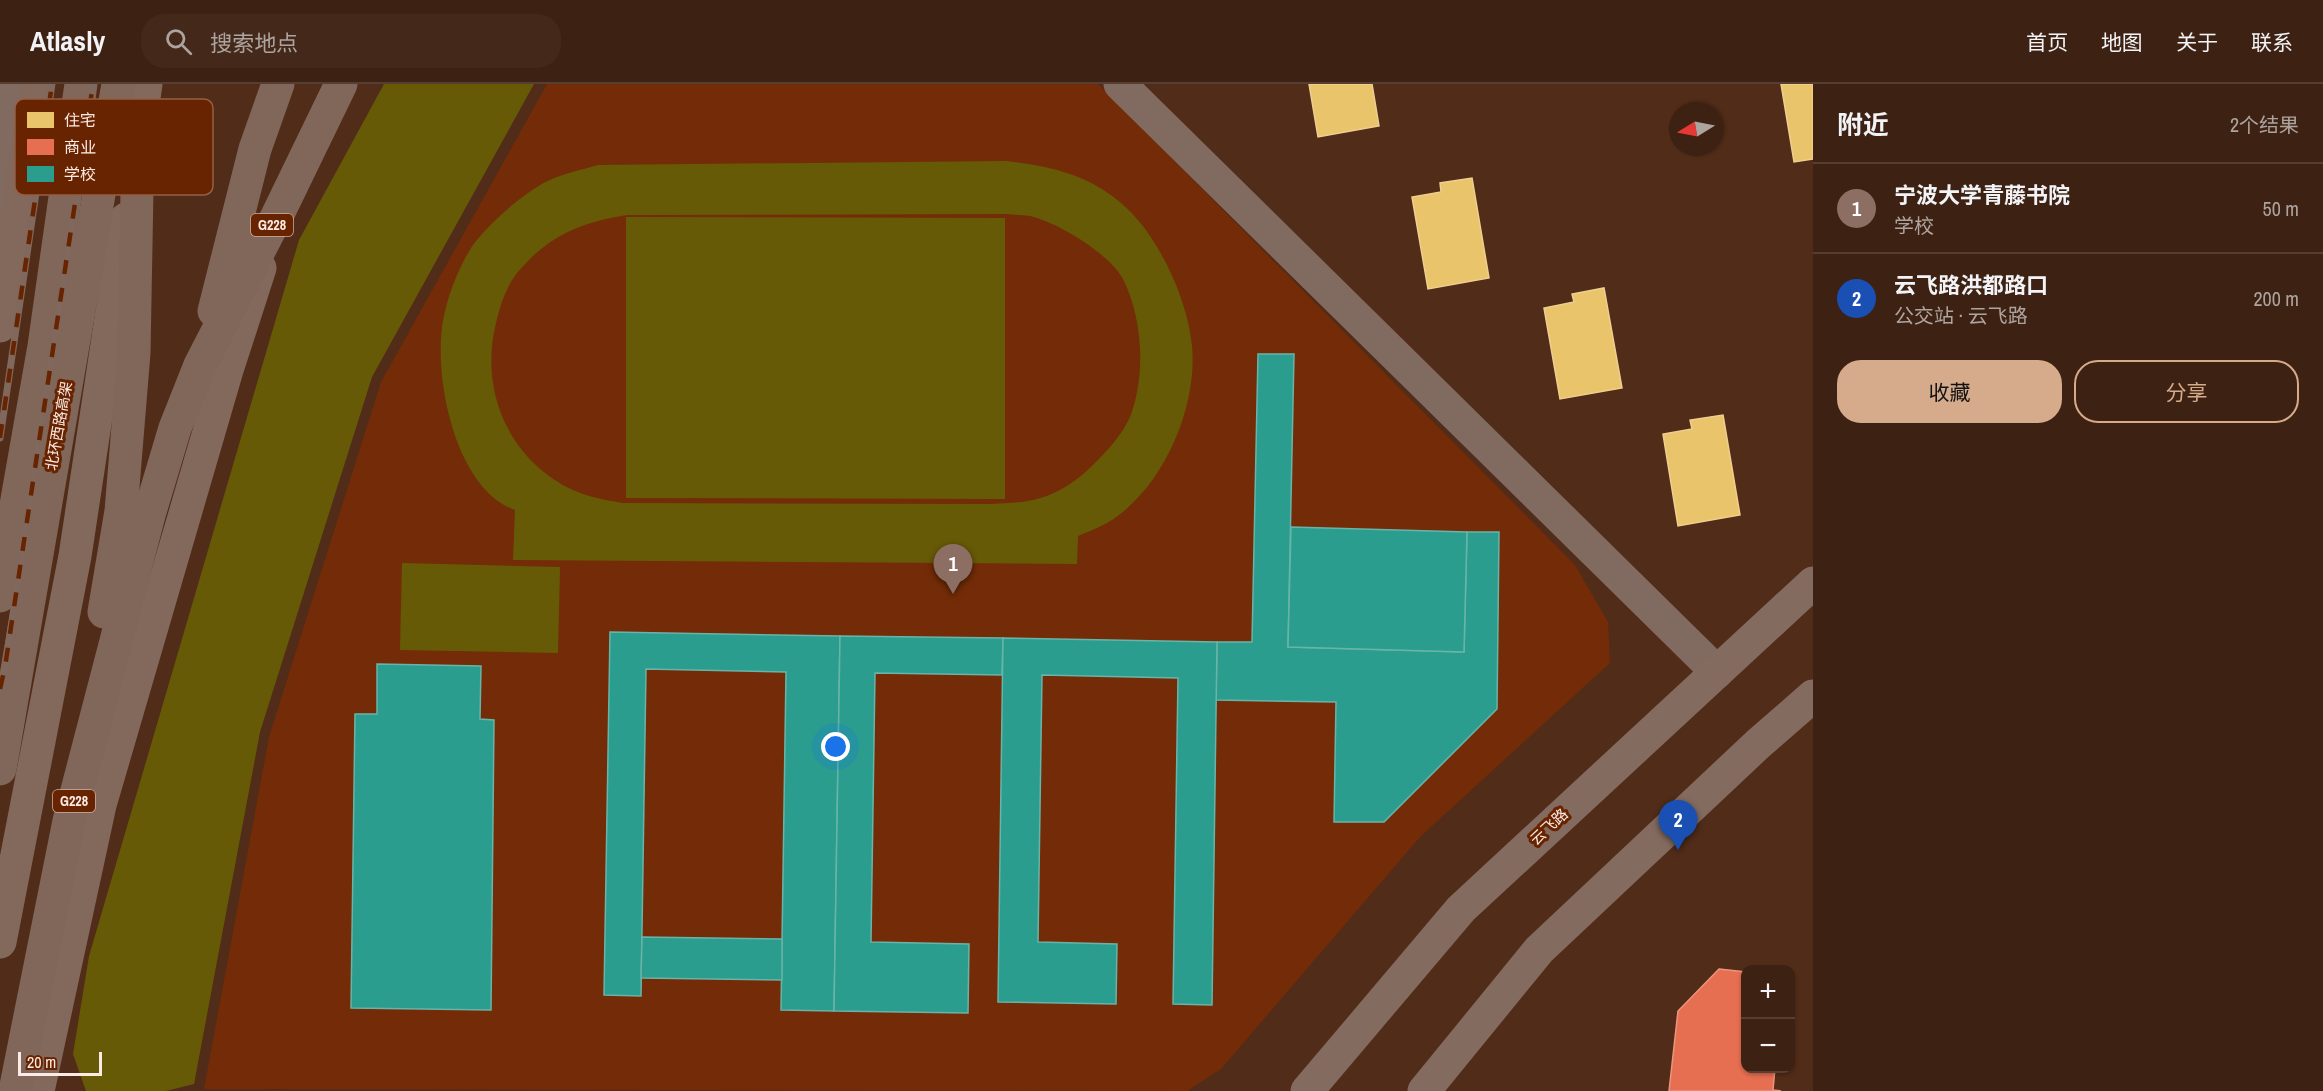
<!DOCTYPE html>
<html lang="zh">
<head>
<meta charset="utf-8">
<style>
	:root { --surface:#3d2112; --page:#44291b; --text:#f1f3f6; --muted:#ada39f; --line:#563e32; --accent:#d6ab8b }
	body { margin:0; font-family:"Archivo Narrow","Noto Sans SC",sans-serif; background:var(--page); color:var(--text) }
	.controls { position:absolute; right:18px; bottom:18px; display:grid; overflow:hidden; border-radius:12px; box-shadow:0 2px 4px #0004 }
	.controls button { width:54px; height:54px; display:grid; place-items:center; padding:0; border:0; border-bottom:2px solid var(--line); background:var(--surface); color:var(--text); font:30px sans-serif }
	.compass { position:absolute; left:1669px; top:18px; width:54px; height:54px; border-radius:50%; background:var(--surface); box-shadow:0 2px 4px #0004; rotate:260deg }
	.scale { position:absolute; left:18px; bottom:15px; width:84px; box-sizing:border-box; padding-left:6px; border:3px solid #fceae4; border-top:0; font-size:16px; line-height:21px; white-space:nowrap; color:#fceae4; -webkit-text-stroke:4px #682401; paint-order:stroke }
	.you { position:absolute; left:836px; top:663px; width:21px; height:21px; margin:-15px; border:4px solid #fff; border-radius:50%; background:#1a73e8; box-shadow:0 0 0 9px #1a73e833 }
	.badge { display:grid; place-items:center; width:39px; height:39px; border-radius:50%; background:var(--accent); color:#fff; font-size:20px; font-weight:700 }
	.pin { position:absolute; translate:-50% -50px; filter:drop-shadow(0 2px 3px #0008) }
	.pin::after { content:''; position:absolute; top:32px; width:21px; height:18px; background:inherit; clip-path:polygon(0 0,100% 0,50% 100%) }
	.list { margin:0; padding:0; list-style:none }
	h2 { display:flex; justify-content:space-between; align-items:center; height:78px; margin:0; padding:0 24px; font-size:26px }
	h2 small { font-size:20px; font-weight:400; color:var(--muted) }
	.list li { display:grid; grid-template-columns:39px 1fr auto; gap:18px; align-items:center; box-sizing:border-box; height:90px; padding:0 24px; border-top:2px solid var(--line) }
	.list b { display:block; font-size:22px; white-space:nowrap }
	.list p { margin:0; font-size:20px; white-space:nowrap; color:var(--muted) }
	.list em { font-size:20px; font-style:normal; color:var(--muted) }
	.actions { display:flex; gap:12px; padding:18px 24px }
	.actions a { flex:1; padding:14px 0; border:2px solid var(--accent); border-radius:24px; text-align:center; font-size:21px; color:var(--accent) }
	.actions .main { background:var(--accent); color:#111 }
	.icon { flex:none; width:33px; height:33px; fill:none; stroke:currentColor; stroke-width:2; stroke-linecap:round; stroke-linejoin:round }
	.map { position:relative; flex:none; width:1813px; height:1007px; overflow:hidden }
	header { display:flex; align-items:center; gap:36px; box-sizing:border-box; height:84px; padding:0 30px; background:var(--surface); border-bottom:2px solid var(--line) }
	header strong { font-size:28px }
	nav { display:flex; gap:33px; margin-inline-start:auto; font-size:21px }
	.search { width:420px; height:54px; background:var(--page); display:flex; align-items:center; gap:15px; box-sizing:border-box; padding:0 21px; border-radius:24px; color:var(--muted); font-size:22px }
	main { display:flex }
	aside { flex:1; background:var(--surface) }
	.map>svg:first-child { display:block }
	.built { fill:#732c07 }
	.green { fill:#675a06; fill-rule:evenodd }
	.homes { fill:#e9c46a; stroke:#efcf8f; stroke-width:1.5 }
	.shops { fill:#e76f51; stroke:#ed947d; stroke-width:1.5 }
	.schools { fill:#2a9d8f; stroke:#69b4a8; stroke-width:1.5 }
	.lines { fill:none; stroke-linecap:round; stroke-linejoin:round }
	.minor { stroke:#816b61; stroke-width:33 }
	.tertiary { stroke:#816b61; stroke-width:33 }
	.secondary { stroke:#846b5f; stroke-width:33 }
	.primary { stroke:#83685c; stroke-width:33 }
	.trunk { stroke:#81665a; stroke-width:33 }
	.rail-casing { stroke:#80685c; stroke-width:7 }
	.rail { stroke:#682401; stroke-width:4.5; stroke-dasharray:14; stroke-linecap:butt }
	.labels { text-anchor:middle; stroke-width:6; stroke-linejoin:round; paint-order:stroke }
	.shield { fill:#682401; stroke:#d0afa0; stroke-width:1.5 }
	.shield-label { font-size:14px; font-weight:bold; fill:#fceae4 }
	.street-label { font-size:15px; fill:#fceae4; stroke:#682401 }
	.key { fill:#682401; stroke:#945f45; stroke-width:1.5 }
	.key-label { font-size:16px; fill:#fceae4 }
</style>
</head>
<body>
<header>
<strong>Atlasly</strong>
<div class="search"><svg class="icon" aria-label="search" viewBox="0 0 24 24"><circle cx="10" cy="10" r="6"/><path d="M15 15l6 6"/></svg>搜索地点</div>
<nav><a>首页</a><a>地图</a><a>关于</a><a>联系</a></nav>
</header>
<main>
<div class="map">
<svg width="1813" height="1007" viewBox="0 0 1813 1007">
	<rect width="100%" height="100%" fill="#512c18"/>
	<path class="built" d="M547,0h551l477,481 33,57 2,41 -190,174 -199,232 -34,22 -983,-2 65,-352 112,-355z"/>
	<g class="green">
		<path d="M384,0h150l-162,293 -112,355 -66,352 -28,7h-80l-13,-37 16,-98 210,-716z"/>
		<path d="M1006,77c34,4 69,10 99,30 28,18 46,43 61,72 13,26 23,54 26,83 6,62 -30,145 -85,177 -9,5 -20,9 -29,13l-1,28 -564,-4 2,-50c-60,-21 -82,-134 -72,-189 4,-24 15,-52 28,-73 14,-21 55,-58 79,-68 15,-7 32,-10 48,-15zM1007,130c7,1 15,1 23,2 27,6 80,38 93,63 20,40 23,97 7,138 -8,18 -22,33 -36,47 -16,16 -34,29 -57,35 -14,4 -30,4 -45,5l-370,-1c-16,-3 -34,-6 -49,-13 -64,-30 -94,-99 -77,-167 4,-17 10,-36 21,-50 31,-37 64,-51 110,-58z"/>
		<path d="M626,133l379,1v281l-379,-1z"/>
		<path d="M402,479l158,4 -2,86 -158,-3z"/>
	</g>
	<g class="homes">
		<path d="M1309,0h63l7,42 -61,11z"/>
		<path d="M1781,0h32v75l-19,3z"/>
		<path d="M1472,94l17,100 -61,11 -16,-92 29,-5 -1,-9z"/>
		<path d="M1604,204l18,100 -62,11 -16,-91 30,-6 -2,-8z"/>
		<path d="M1723,331l17,100 -62,11 -15,-92 29,-5 -2,-9z"/>
		<path d="M1717,897l29,2v85h17l-2,23h-54z"/>
	</g>
	<path class="shops" d="M1719,885l27,3v96h29l-2,22 8,1h-112l9,-80z"/>
	<g class="schools">
		<path d="M1258,270h36l-6,293 176,5 3,-120h32l-2,177 -113,113h-50l2,-120 -120,-2 1,-58h35z"/>
		<path d="M1291,443l176,5 -3,120 -176,-5z"/>
		<path d="M610,548l230,4 -6,375 -53,-1 5,-338 -140,-3 -5,327 -37,-1z"/>
		<path d="M840,552l163,2 -1,37 -127,-2 -4,269 98,2 -1,69 -134,-2z"/>
		<path d="M1003,554l214,4 -5,363 -39,-1 5,-326 -136,-3 -4,267 79,2 -1,60 -118,-2z"/>
		<path d="M377,580l104,2 -1,53 14,1 -3,290 -140,-2 4,-294h22z"/>
		<path d="M642,853l140,2v41l-141,-2z"/>
	</g>
	<g class="lines">
		<path class="minor" d="M1120,0l597,588"/>
		<path class="tertiary" d="M3,148l6,-148"/>
		<g class="secondary">
			<path d="M1307,1007l154,-182 352,-326"/>
			<path d="M1424,1007l115,-141 219,-206 55,-48"/>
		</g>
		<g class="primary">
			<path d="M134,81l12,-81"/>
			<path d="M0,242l37,-242"/>
			<path d="M0,858l75,-386 51,-337"/>
			<path d="M38,1007l62,-286 127,-435 33,-102"/>
		</g>
		<g class="trunk">
			<path d="M214,227l41,-162 23,-65"/>
			<path d="M0,512l44,-250 37,-262"/>
			<path d="M104,528l17,-101 13,-158 4,-217"/>
			<path d="M0,685l118,-685"/>
			<path d="M15,1007l54,-270 80,-306 26,-87 25,-63 77,-149 64,-132"/>
		</g>
		<g class="rail-casing">
			<g id="rail">
				<path d="M0,354l52,-354"/>
				<path d="M0,605l5,-22 88,-583"/>
			</g>
		</g>
		<use href="#rail" class="rail"/>
	</g>
	<g class="labels">
		<g class="shield">
			<rect x="251" y="130" width="42" height="22" rx="4.5"/>
			<rect x="53" y="706" width="42" height="22" rx="4.5"/>
		</g>
		<g class="shield-label">
			<text x="272" y="146">G228</text>
			<text x="74" y="722">G228</text>
		</g>
		<g class="street-label">
			<text transform="translate(59 342) rotate(-80)" y="5">北环西路高架</text>
			<text transform="translate(1549 743) rotate(-43)" y="5">云飞路</text>
		</g>
	</g>
	<rect x="15" y="15" width="198" height="96" rx="9" class="key"/>
	<rect x="27" y="28" width="27" height="16" fill="#e9c46a"/>
	<rect x="27" y="55" width="27" height="16" fill="#e76f51"/>
	<rect x="27" y="82" width="27" height="16" fill="#2a9d8f"/>
	<g class="key-label">
		<text x="64" y="42">住宅</text>
		<text x="64" y="69">商业</text>
		<text x="64" y="96">学校</text>
	</g>
</svg>
<div class="controls">
<button>+</button>
<button>−</button>
</div>
<svg class="compass" viewBox="-18 -18 36 36"><path d="M0-13l5 13h-10z" fill="#e53935"/><path d="M0 13l5-13h-10z" fill="#ada39f"/></svg>
<div class="scale">20 m</div>
<div class="you"></div>
<div class="pin badge" style="left:953px;top:510px;background:#8d6e63">1</div>
<div class="pin badge" style="left:1678px;top:766px;background:#1a4fb4">2</div>
</div>
<aside>
<h2>附近<small>2个结果</small></h2>
<ul class="list">
<li><span class="badge" style="background:#8d6e63">1</span><div><b>宁波大学青藤书院</b><p>学校</p></div><em>50 m</em></li>
<li><span class="badge" style="background:#1a4fb4">2</span><div><b>云飞路洪都路口</b><p>公交站 · 云飞路</p></div><em>200 m</em></li>
</ul>
<div class="actions"><a class="main">收藏</a><a>分享</a></div>
</aside>
</main>
</body>
</html>
